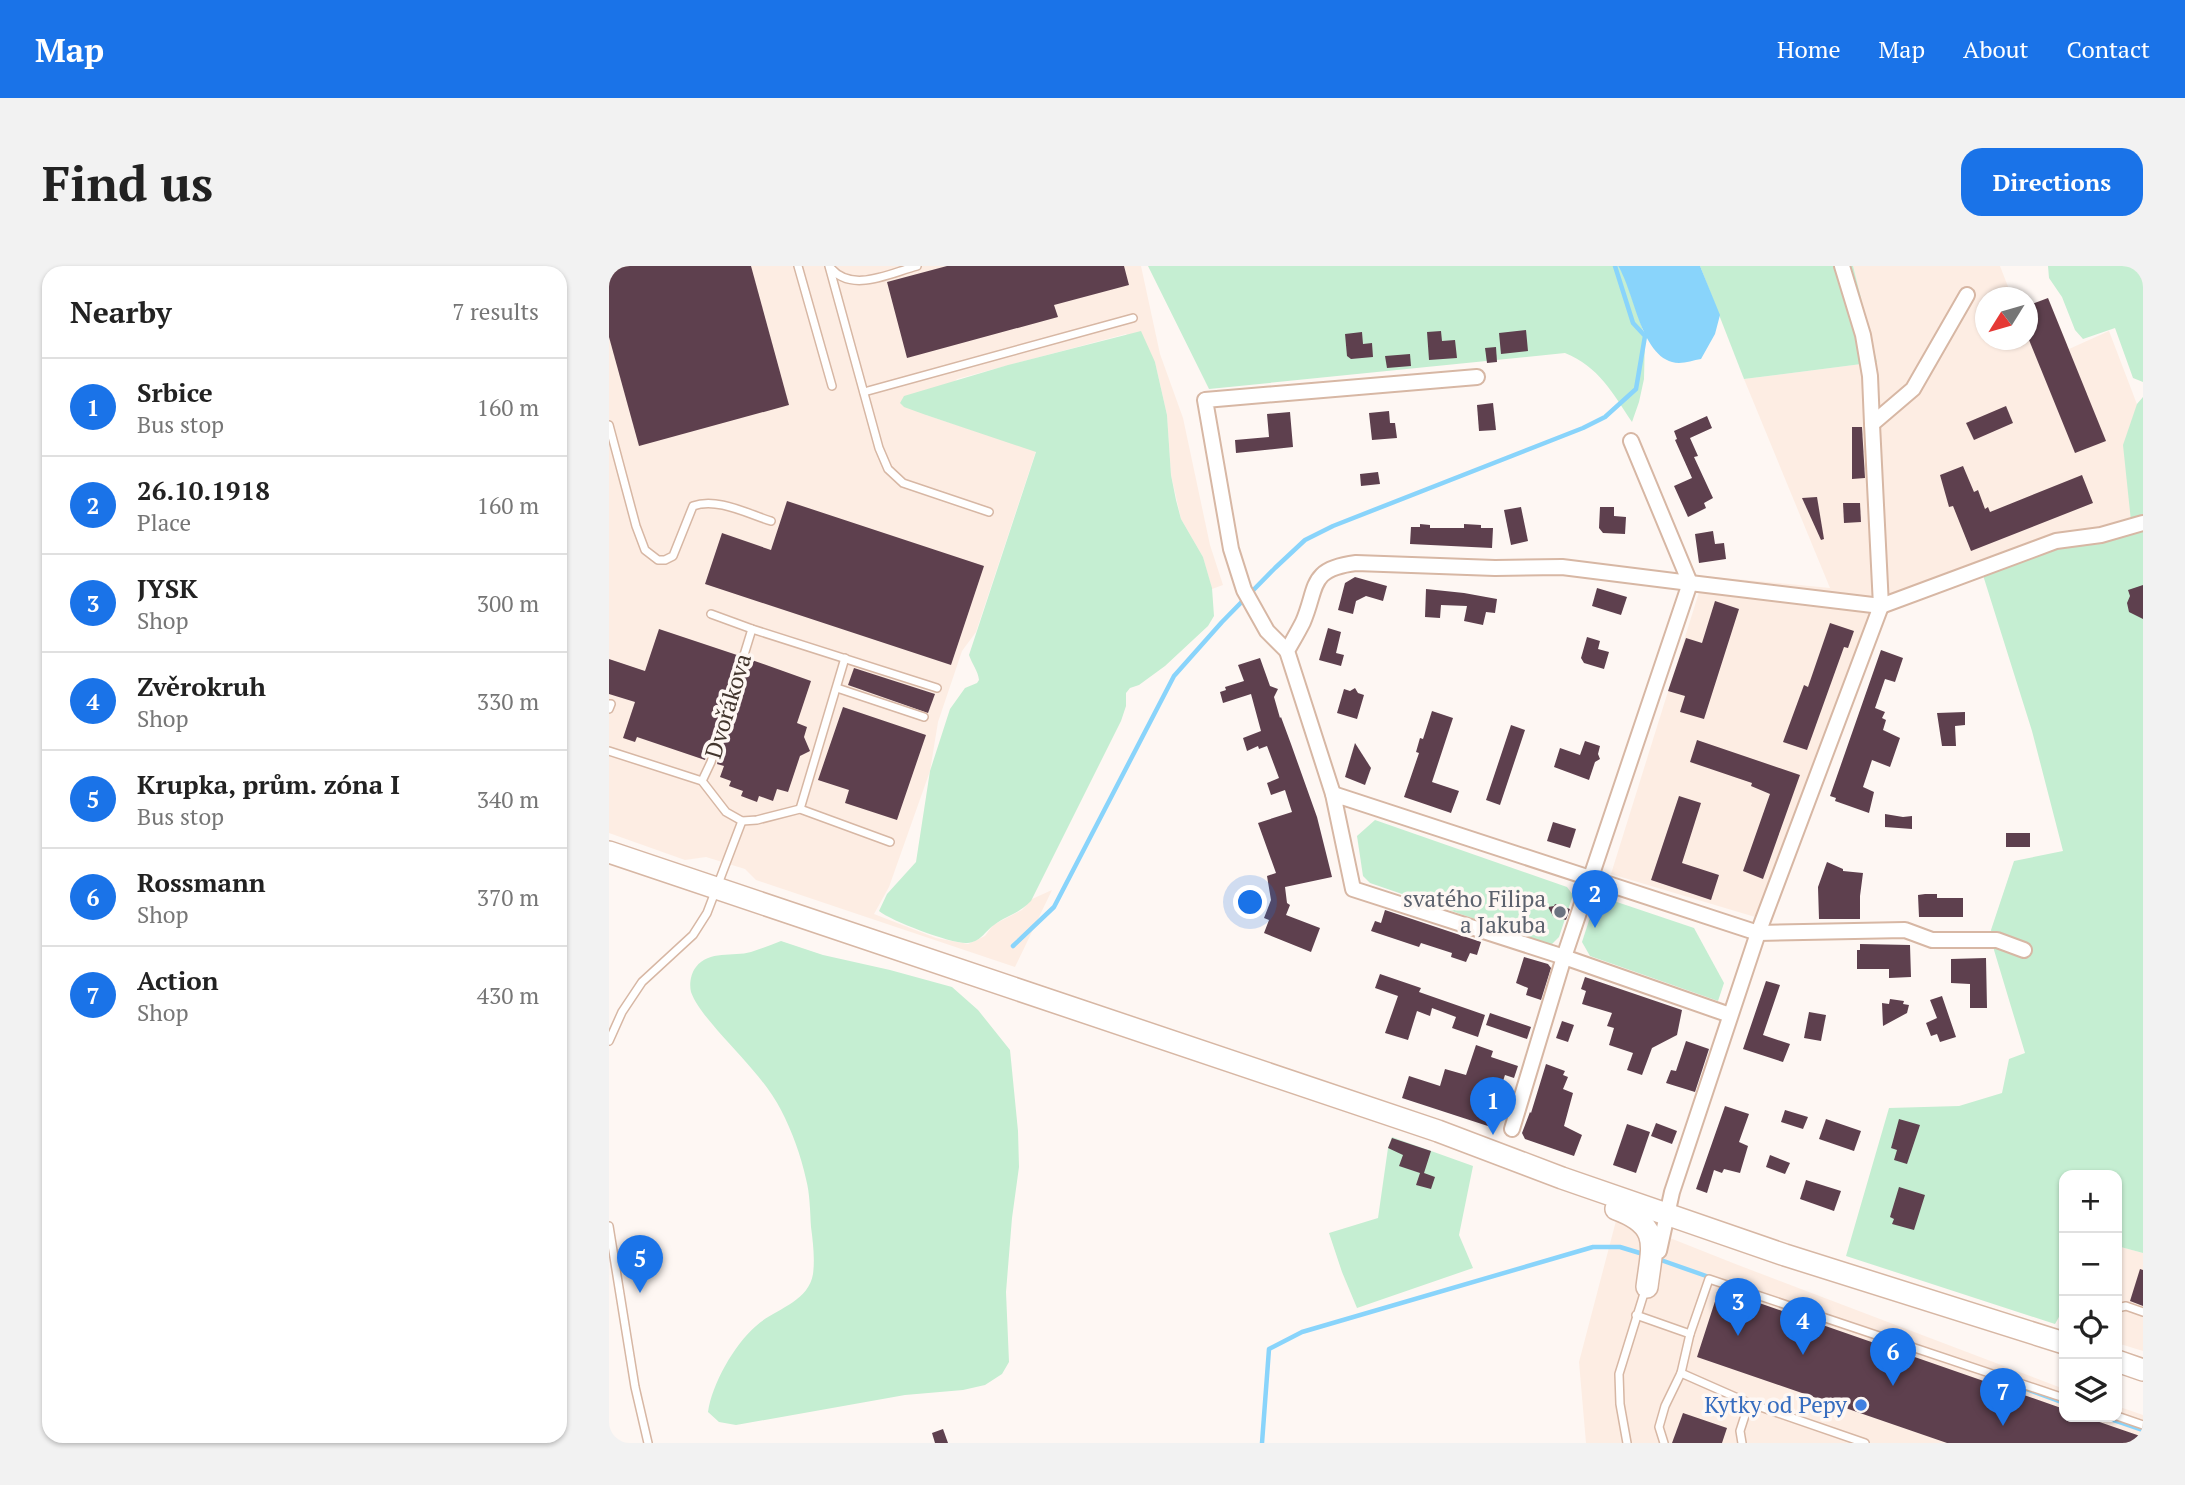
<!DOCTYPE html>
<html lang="en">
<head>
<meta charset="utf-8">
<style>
	:root { --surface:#fff; --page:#f2f2f2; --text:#222; --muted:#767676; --line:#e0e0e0; --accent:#1a73e8 }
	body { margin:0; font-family:"PT Serif",serif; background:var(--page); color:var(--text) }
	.controls { position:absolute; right:21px; bottom:21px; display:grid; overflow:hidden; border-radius:14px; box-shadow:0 2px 5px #0004 }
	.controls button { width:63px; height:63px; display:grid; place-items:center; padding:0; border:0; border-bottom:2px solid var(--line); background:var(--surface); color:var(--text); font:35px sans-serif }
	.compass { position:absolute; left:1366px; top:21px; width:63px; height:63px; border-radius:50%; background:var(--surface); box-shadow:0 2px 5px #0004; rotate:233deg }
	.you { position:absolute; left:642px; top:637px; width:24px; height:24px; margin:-18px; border:5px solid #fff; border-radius:50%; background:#1a73e8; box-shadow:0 0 0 10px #1a73e833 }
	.badge { display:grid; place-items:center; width:46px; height:46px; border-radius:50%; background:var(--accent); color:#fff; font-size:23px; font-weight:700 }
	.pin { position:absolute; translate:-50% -58px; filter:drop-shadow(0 2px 4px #0008) }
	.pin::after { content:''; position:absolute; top:37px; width:24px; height:21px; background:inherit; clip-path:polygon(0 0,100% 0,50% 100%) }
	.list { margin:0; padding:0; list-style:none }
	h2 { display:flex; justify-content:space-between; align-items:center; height:91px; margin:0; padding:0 28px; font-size:30px }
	h2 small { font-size:23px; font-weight:400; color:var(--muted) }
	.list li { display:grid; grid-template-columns:46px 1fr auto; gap:21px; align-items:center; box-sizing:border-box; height:98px; padding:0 28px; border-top:2px solid var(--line) }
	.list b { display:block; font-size:26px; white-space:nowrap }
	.list p { margin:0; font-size:23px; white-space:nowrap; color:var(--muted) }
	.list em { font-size:23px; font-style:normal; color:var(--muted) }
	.icon { flex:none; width:38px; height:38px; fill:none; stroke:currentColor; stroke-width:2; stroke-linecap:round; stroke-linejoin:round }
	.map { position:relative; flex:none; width:1534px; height:1177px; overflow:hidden; border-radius:21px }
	header { display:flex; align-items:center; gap:42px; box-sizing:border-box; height:98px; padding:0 35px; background:var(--accent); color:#fff }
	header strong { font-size:33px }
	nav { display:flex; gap:38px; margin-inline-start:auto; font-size:24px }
	.intro { display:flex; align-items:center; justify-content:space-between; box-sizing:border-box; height:168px; padding:0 42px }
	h1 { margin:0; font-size:49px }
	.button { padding:18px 32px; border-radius:21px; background:var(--accent); color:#fff; font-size:24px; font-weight:700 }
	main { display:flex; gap:42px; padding:0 42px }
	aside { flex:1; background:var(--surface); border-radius:21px; box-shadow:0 2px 5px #0004 }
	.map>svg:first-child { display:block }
	.built { fill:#fdede3 }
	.green { fill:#c5eed2 }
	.water { fill:#89d4fb }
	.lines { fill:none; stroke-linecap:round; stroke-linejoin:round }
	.stream { stroke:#89d4fb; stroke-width:4.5 }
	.building { fill:#5e404e }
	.lane-casing { stroke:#d7b7a4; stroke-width:10 }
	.street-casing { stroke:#d7b7a4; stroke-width:18 }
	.primary-casing { stroke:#d7b7a4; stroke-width:24 }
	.lane { stroke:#fff; stroke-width:7 }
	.street { stroke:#fff; stroke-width:14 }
	.primary { stroke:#fff; stroke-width:21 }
	.worship-dot { fill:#6b7280; stroke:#fef7f3; stroke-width:2.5 }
	.shop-dot { fill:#3f7fe0; stroke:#fef7f3; stroke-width:2.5 }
	.labels { text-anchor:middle; stroke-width:7; stroke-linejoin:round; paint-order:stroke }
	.street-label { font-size:23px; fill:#42352d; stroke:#fef7f3 }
	.worship-label { font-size:23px; fill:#5b616d; stroke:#fef7f3; text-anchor:end }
	.shop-label { font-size:23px; fill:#366cbe; stroke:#fef7f3; text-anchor:end }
</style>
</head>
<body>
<header>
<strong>Map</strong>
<nav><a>Home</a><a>Map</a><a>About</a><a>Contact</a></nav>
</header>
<div class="intro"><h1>Find us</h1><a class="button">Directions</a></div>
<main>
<aside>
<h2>Nearby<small>7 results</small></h2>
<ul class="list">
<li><span class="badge">1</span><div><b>Srbice</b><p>Bus stop</p></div><em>160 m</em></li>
<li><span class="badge">2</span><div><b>26.10.1918</b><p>Place</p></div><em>160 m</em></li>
<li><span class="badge">3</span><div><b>JYSK</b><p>Shop</p></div><em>300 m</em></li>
<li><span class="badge">4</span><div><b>Zvěrokruh</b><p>Shop</p></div><em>330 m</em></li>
<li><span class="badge">5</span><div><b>Krupka, prům. zóna I</b><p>Bus stop</p></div><em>340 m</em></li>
<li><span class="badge">6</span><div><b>Rossmann</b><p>Shop</p></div><em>370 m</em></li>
<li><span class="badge">7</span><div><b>Action</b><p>Shop</p></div><em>430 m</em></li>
</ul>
</aside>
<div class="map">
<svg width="1534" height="1177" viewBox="0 0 1534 1177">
	<rect width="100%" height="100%" fill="#fef7f3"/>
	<g class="built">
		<path d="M0,0h532l19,88 23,64 27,127 13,40 -11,4 -9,-32 -22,-38 -10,-44 -4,-60 -12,-53 -29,-28 -169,45 -31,36 110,36 -60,181 -14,19 -24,71 -8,49 -41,116 -15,27 62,24 32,6 17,-8 8,-11 29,-15 10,-11 20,-9 -37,77 -259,-87 -11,-11 -39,-12 -21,3 -76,-27z"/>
		<path d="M1244,0h147l12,31 -26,1v42h42v-34l20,-8 21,51 40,-18 34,89v108l-45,16 -40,4 -167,59 -9,10 -110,305 -161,-48 89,-285 -6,-14 136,13 -86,-209 133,-17z"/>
		<path d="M1008,951l121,48 326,124v28h53v-11l26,9v28h-557l-7,-81z"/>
		<path d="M1508,980l26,7v98l-26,-8z"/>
	</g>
	<g class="green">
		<path d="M539,0h470l6,9 21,61 -1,43 -5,23 -7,20c-20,-30 -33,-55 -67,-69l-356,36z"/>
		<path d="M1091,0h153l24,96 -133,17z"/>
		<path d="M1439,0h95v116l-10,-4 -18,-50 -32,11 -8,-9 -13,-33 -13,-19z"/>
		<path d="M532,65l14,31 12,53 4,60 5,25 5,19 22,38 9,31 2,28 -6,10 -43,40 -26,19 -9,3 -4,5v13l-5,15 -90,180c-14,14 -24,14 -37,24 -10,7 -13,17 -27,18 -15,1 -76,-22 -88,-32l8,-17 29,-32 14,-91 20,-62 15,-21 12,-5 2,-3c-1,-9 -7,-16 -10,-25l67,-203 -110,-37 -22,-8 -4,-4 4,-7 104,-31z"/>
		<path d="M1534,131v118l-12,6 -8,-76 14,-41z"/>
		<path d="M1534,262v725l-26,-7v-71h-53v133l-9,16 -209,-68 43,-148 70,-2 43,-13 7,-34 16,-6 -31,-103 -3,-20 23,-69 49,-10 -31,-120 -50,-159 76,-24 40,-4z"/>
		<path d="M766,554l192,67 6,8 -14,42 -8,8 -181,-62 -7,-7 -6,-40z"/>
		<path d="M996,632l89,30 30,55 -6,18 -128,-45 -8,-14 13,-40z"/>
		<path d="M172,675l42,14 67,15 62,17 26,23 32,40 8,81 1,36 -7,51 -6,74 3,70 -7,12 -17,11 -22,5 -58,5 -169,30 -17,-3 -11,-10c4,-28 26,-67 48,-86 18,-17 52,-23 57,-52 2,-15 0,-32 -2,-47 -1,-16 -1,-33 -5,-48 -5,-23 -14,-48 -25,-69 -15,-29 -42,-55 -63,-79 -9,-11 -22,-25 -27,-39 -2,-8 0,-19 5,-25 13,-17 37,-10 55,-15 10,-3 20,-7 30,-11z"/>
		<path d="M783,871l81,29 -14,69 14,33 -116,40 -15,-36 -13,-39 49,-15 10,-70z"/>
	</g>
	<path class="water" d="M1009,0h82l20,49 -5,19 -14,25c-7,1 -15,4 -22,4 -38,-1 -44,-71 -61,-97z"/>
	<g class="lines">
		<g class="stream">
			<path d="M404,680l41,-39 120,-231 48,-54 53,-54 30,-28 28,-14 250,-98 22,-11 31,-28 9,-53 -12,-13 -18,-57"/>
			<path d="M1049,993l51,18"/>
			<path d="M1409,1120l46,17"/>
			<path d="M1496,1151l38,13"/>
			<path d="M653,1177l7,-94 33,-17 291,-85h27l23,7"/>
		</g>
	</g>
	<g class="building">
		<path d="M0,0h142l38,139 -150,41 -30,-109z"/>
		<path d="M338,0h177l5,19 -75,20 4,12 -151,41 -20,-76z"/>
		<path d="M1439,32l58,143 -31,12 -48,-118v-29z"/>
		<path d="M917,64l2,21 -27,3 -2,-21z"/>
		<path d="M832,65l1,10 13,-1 2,18 -28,2 -2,-28z"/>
		<path d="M753,66l1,12 9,-1 1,14 -22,2 -4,-3 -2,-22z"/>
		<path d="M887,81l1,15 -10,1 -2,-15z"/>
		<path d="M801,88l1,12 -24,2 -2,-12z"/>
		<path d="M884,137l3,27 -17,1 -2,-26z"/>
		<path d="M1397,140l7,17 -39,17 -8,-17z"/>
		<path d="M780,145l1,12h5l2,15 -25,2 -3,-27z"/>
		<path d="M681,146l3,35 -57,6 -1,-13 34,-3 -2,-23z"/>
		<path d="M1098,150l5,12 -22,10 8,18 -4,1 19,41 -9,5 2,5 -18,9 -14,-31 18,-8 -17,-38 2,-1 -3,-8z"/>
		<path d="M1243,161h10l3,51 -13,1z"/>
		<path d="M1354,200l11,26 4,-2 7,19 3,-2 2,5 92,-37 11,28 -122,48 -18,-45 -4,1 -9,-32z"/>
		<path d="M769,206l2,12 -19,2 -1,-12z"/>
		<path d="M1208,231l7,42 -3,1 -19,-42z"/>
		<path d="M178,235l197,65 -33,99 -246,-81 17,-51 49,17z"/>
		<path d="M1234,237h17l1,19 -17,1z"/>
		<path d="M912,241l7,34 -17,4 -7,-35z"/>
		<path d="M991,241h14v9l12,1 -1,17 -22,-1 -4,-5z"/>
		<path d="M811,258l10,1v3h34v-4l17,1v3h12l-1,20 -82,-4 1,-17h9z"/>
		<path d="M1104,265l2,13 9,-1 2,16 -27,4 -4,-29z"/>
		<path d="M746,311l32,9 -4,15 -17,-5 -10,5 -3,13 -15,-4 7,-27z"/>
		<path d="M1534,319v34l-14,-7 -2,-9 3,-7 -2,-6z"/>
		<path d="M988,322l30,9 -6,18 -29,-9z"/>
		<path d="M817,323l38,4 33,6 -2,14 -9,-1 -3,13 -19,-4 3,-15 -26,-1 -1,13 -15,-1z"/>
		<path d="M1106,335l24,8 -35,110 -24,-7 5,-16 -17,-5 18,-53 16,5z"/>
		<path d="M1221,357l24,8 -6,17 -4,-1 -37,103 -24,-8 21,-57 4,2z"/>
		<path d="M719,362l13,4 -5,21 8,2 -3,11 -22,-6z"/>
		<path d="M50,363l78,26 -32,105 -68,-23 -2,5 -12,-4 12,-36 -26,-8v-35l36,12z"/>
		<path d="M978,371l13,4 -2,8 11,3 -5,17 -20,-6 -3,-5z"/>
		<path d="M1272,384l22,8 -8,24 -10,-3 -10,29 10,4 -3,6 4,2 -3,10 17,8 -10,29 -18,-7 -9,27 11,5 -5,21 -34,-12 1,-3 -6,-2z"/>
		<path d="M651,392l10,28 8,3 -4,8 6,21 1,-1 10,27 26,73 15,60 -47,10 2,16 3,2 -4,10 34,13 -9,24 -47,-19 5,-13 -5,-2 7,-18 -4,-24 9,-3 -18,-50 34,-11 -7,-22 -14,5 -4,-12 12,-5 -12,-32 -8,3 -1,-3 -11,5 -4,-13 18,-7 -10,-37 -28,9 -3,-11 6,-2 -1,-3 19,-6 -6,-16z"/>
		<path d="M140,393l62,22 -14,42 10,4 -3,10 6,14 -10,5 -12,36 -11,-3 -4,12 -14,-5 -2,6 -16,-6 2,-5 -14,-5 2,-5 -11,-4 4,-11 -7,-2z"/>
		<path d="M245,402l81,26 -7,19 -80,-28z"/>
		<path d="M746,422l3,5 6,2 -7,24 -20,-6 7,-24 6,2z"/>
		<path d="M234,441l83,28 -29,85 -52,-17 4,-13 -31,-10z"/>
		<path d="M823,445l21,7 -21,64 27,9 -8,22 -47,-16 15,-44 -3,-1 4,-14 3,1z"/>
		<path d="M1356,446v13l-10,1 1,20h-14l-5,-33z"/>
		<path d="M902,459l14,5 -25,75 -14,-5z"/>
		<path d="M1088,474l103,35 -37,104 -20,-8 27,-77 -19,-8 1,-3 -62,-21z"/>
		<path d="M976,475l15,5 -2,8 2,5 -5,3 -6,18 -35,-13 6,-19 20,7z"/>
		<path d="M746,477l16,25 -6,17 -20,-8z"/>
		<path d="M1070,530l22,7 -19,60 37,12 -8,25 -60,-20z"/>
		<path d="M1276,548l18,3 9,-1v13l-27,-2z"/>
		<path d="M944,556l23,7 -6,19 -23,-7z"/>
		<rect x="1397" y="567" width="24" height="14"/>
		<path d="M1218,596l16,7v2l20,2 -3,23v23h-41l-1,-32z"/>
		<path d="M1316,628h12v4h26v19h-44l-1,-22z"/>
		<path d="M946,638l15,5 -4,11 -13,-4 -5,-9 6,-1z"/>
		<path d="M776,644l96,32 -4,13 -7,-2 -4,9 -15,-5 1,-4 -31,-10 -2,4 -48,-16 4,-10 6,2z"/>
		<path d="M1251,678l50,1 1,32 -22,1v-9h-32v-19h3z"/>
		<path d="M915,691l24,7 3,4 -10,32 -15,-5 2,-7 -12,-5z"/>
		<path d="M1377,692l1,50h-17v-24l-19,-1v-24z"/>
		<path d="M771,708l41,14 -2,4 66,23 -7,22 -26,-9 4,-11 -24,-9 -2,8 -13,-5 -9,29 -23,-7 13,-37 -23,-8z"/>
		<path d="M976,711l97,33 -5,25 -25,13 -10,27 -15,-5 6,-17 -24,-8 5,-17 -7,-2 5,-13 -30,-9 4,-13 -5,-2z"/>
		<path d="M1157,715l14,4 -17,50 27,9 -7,18 -40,-13z"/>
		<path d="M1333,730l14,41 -16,5 -3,-8 -6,2 -5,-13 11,-5 -7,-18z"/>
		<path d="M1281,733l14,2 -1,3 6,1 -2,8 -24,13 -1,-23 7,1z"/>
		<path d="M1200,746l17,3 -5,26 -17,-3z"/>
		<path d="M881,747l41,14 -4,12 -41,-14z"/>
		<path d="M953,755l12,4 -6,17 -12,-4z"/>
		<path d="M1077,775l23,8 -14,43 -29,-9 5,-13 5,1z"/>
		<path d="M867,779l17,6 -2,6 27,9 -4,12 -9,-3 -8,24 9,3 -8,23 -4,3 -92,-30 7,-22 31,10 5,-17 21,6z"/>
		<path d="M937,798l19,7 -2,4 5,2 -5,12 10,4 -9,33 18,9 -8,21 -49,-17 -3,-6 8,-21 1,1z"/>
		<path d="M1116,840l24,8 -10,28 9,4 -8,27 -16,-4 -2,4 -8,-3 -7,23 -11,-4z"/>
		<path d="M1176,844l23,7 -5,12 -22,-7z"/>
		<path d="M1217,853l35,12 -7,20 -35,-12z"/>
		<path d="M1290,853l21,6 -13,39 -13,-4 3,-10 -6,-2z"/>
		<path d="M1047,857l21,8 -5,13 -21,-8z"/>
		<path d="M1018,858l23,8 -14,41 -23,-8z"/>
		<path d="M783,872l39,13 -7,22 11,4 -4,12 -15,-4 4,-12 -21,-7 4,-11 -15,-7z"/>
		<path d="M1161,889l20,8 -5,11 -19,-7z"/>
		<path d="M1197,914l35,11 -7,20 -34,-12z"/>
		<path d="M1290,921l26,8 -11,35 -22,-6 2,-5 -4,-2z"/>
		<path d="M1531,1003l3,1v36l-13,-5z"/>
		<path d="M1110,1023l345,120v8h21l58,20v6h-196l-250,-86z"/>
		<path d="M1074,1147l44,15 -5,15h-50z"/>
		<path d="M334,1163l5,14h-13l-3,-10z"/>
	</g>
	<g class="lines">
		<g class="lane-casing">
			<g id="lane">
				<path d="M189,0l34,120"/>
				<path d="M220,0l50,182 9,21 15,14 86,29"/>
				<path d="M221,1c21,27 60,6 87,-1"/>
				<path d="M255,126l269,-74"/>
				<path d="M0,159l27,101 9,24 13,10h7l8,-4 20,-50c24,-9 55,8 78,15"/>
				<path d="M102,348l41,15 185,59"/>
				<path d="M228,422l87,29"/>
				<path d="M0,438h2l-2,5"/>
				<path d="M0,485l93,30 24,31 16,9 15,-1 43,-11 90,33"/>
				<path d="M93,515l9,-19 41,-133"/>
				<path d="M191,543l45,-151"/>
				<path d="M0,775l13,-29 20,-30 51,-47 14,-22 35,-92"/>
				<path d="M0,960l26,161 13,56"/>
				<path d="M1508,1042l9,-2 17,6"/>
				<path d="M1027,1049l54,19"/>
				<path d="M1140,1137l-68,-30 9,-39 19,-55 355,119"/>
				<path d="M1508,1150l26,9"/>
				<path d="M1018,1177l-7,-39 -1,-30 27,-87"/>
				<path d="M1055,1177l-5,-16 6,-21 16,-33"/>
				<path d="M1133,1177l-2,-12 9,-28 116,40"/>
			</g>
		</g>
		<g class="street-casing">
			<g id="street">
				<path d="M1233,0l21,69 7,41 2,48"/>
				<path d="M678,385l-20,-20 -23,-41 -13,-41 -26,-149 272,-23"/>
				<path d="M724,528l-46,-143c5,-9 11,-19 16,-29 15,-35 5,-53 53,-59l139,5 67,-1 128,16 -59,-142"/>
				<path d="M1121,749l-166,-58 -211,-68 -20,-95 425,139 147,-3 27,10h65l27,10"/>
				<path d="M903,863l52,-172 126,-374 191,23 175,-65 45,-6 42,-12"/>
				<path d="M1050,985l13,-59 86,-259 123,-327 -9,-182 41,-35 54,-94"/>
			</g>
		</g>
		<g class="primary-casing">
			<g id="primary">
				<path d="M0,586l829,279 124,47 223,77 279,88"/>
				<path d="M1007,943c46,17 36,37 31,78"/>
				<path d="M1508,1095l26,9"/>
			</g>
		</g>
		<use href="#lane" class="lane"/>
		<use href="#street" class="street"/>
		<use href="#primary" class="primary"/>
	</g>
	<circle class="worship-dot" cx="951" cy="646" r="7"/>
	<circle class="shop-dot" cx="1252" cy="1139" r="7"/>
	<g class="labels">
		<g class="street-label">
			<text transform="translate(119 440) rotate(-73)" y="8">Dvořákova</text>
		</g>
		<g class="worship-label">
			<text x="937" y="641">svatého Filipa<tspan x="937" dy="26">a Jakuba</tspan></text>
		</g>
		<g class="shop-label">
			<text x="1238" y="1147">Kytky od Pepy</text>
		</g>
	</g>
</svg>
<div class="controls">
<button>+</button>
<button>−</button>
<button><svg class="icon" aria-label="locate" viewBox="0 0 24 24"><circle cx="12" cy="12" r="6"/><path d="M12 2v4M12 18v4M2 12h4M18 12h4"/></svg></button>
<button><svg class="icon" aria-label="layers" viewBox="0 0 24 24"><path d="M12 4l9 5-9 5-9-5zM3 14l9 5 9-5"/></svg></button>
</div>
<svg class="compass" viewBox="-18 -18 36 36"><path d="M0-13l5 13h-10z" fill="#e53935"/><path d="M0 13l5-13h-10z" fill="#767676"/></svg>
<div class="you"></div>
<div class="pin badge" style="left:884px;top:869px">1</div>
<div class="pin badge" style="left:986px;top:662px">2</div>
<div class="pin badge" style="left:1129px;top:1070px">3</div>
<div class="pin badge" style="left:1194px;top:1089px">4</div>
<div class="pin badge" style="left:31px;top:1027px">5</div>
<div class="pin badge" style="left:1284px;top:1120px">6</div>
<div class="pin badge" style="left:1394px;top:1160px">7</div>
</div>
</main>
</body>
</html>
